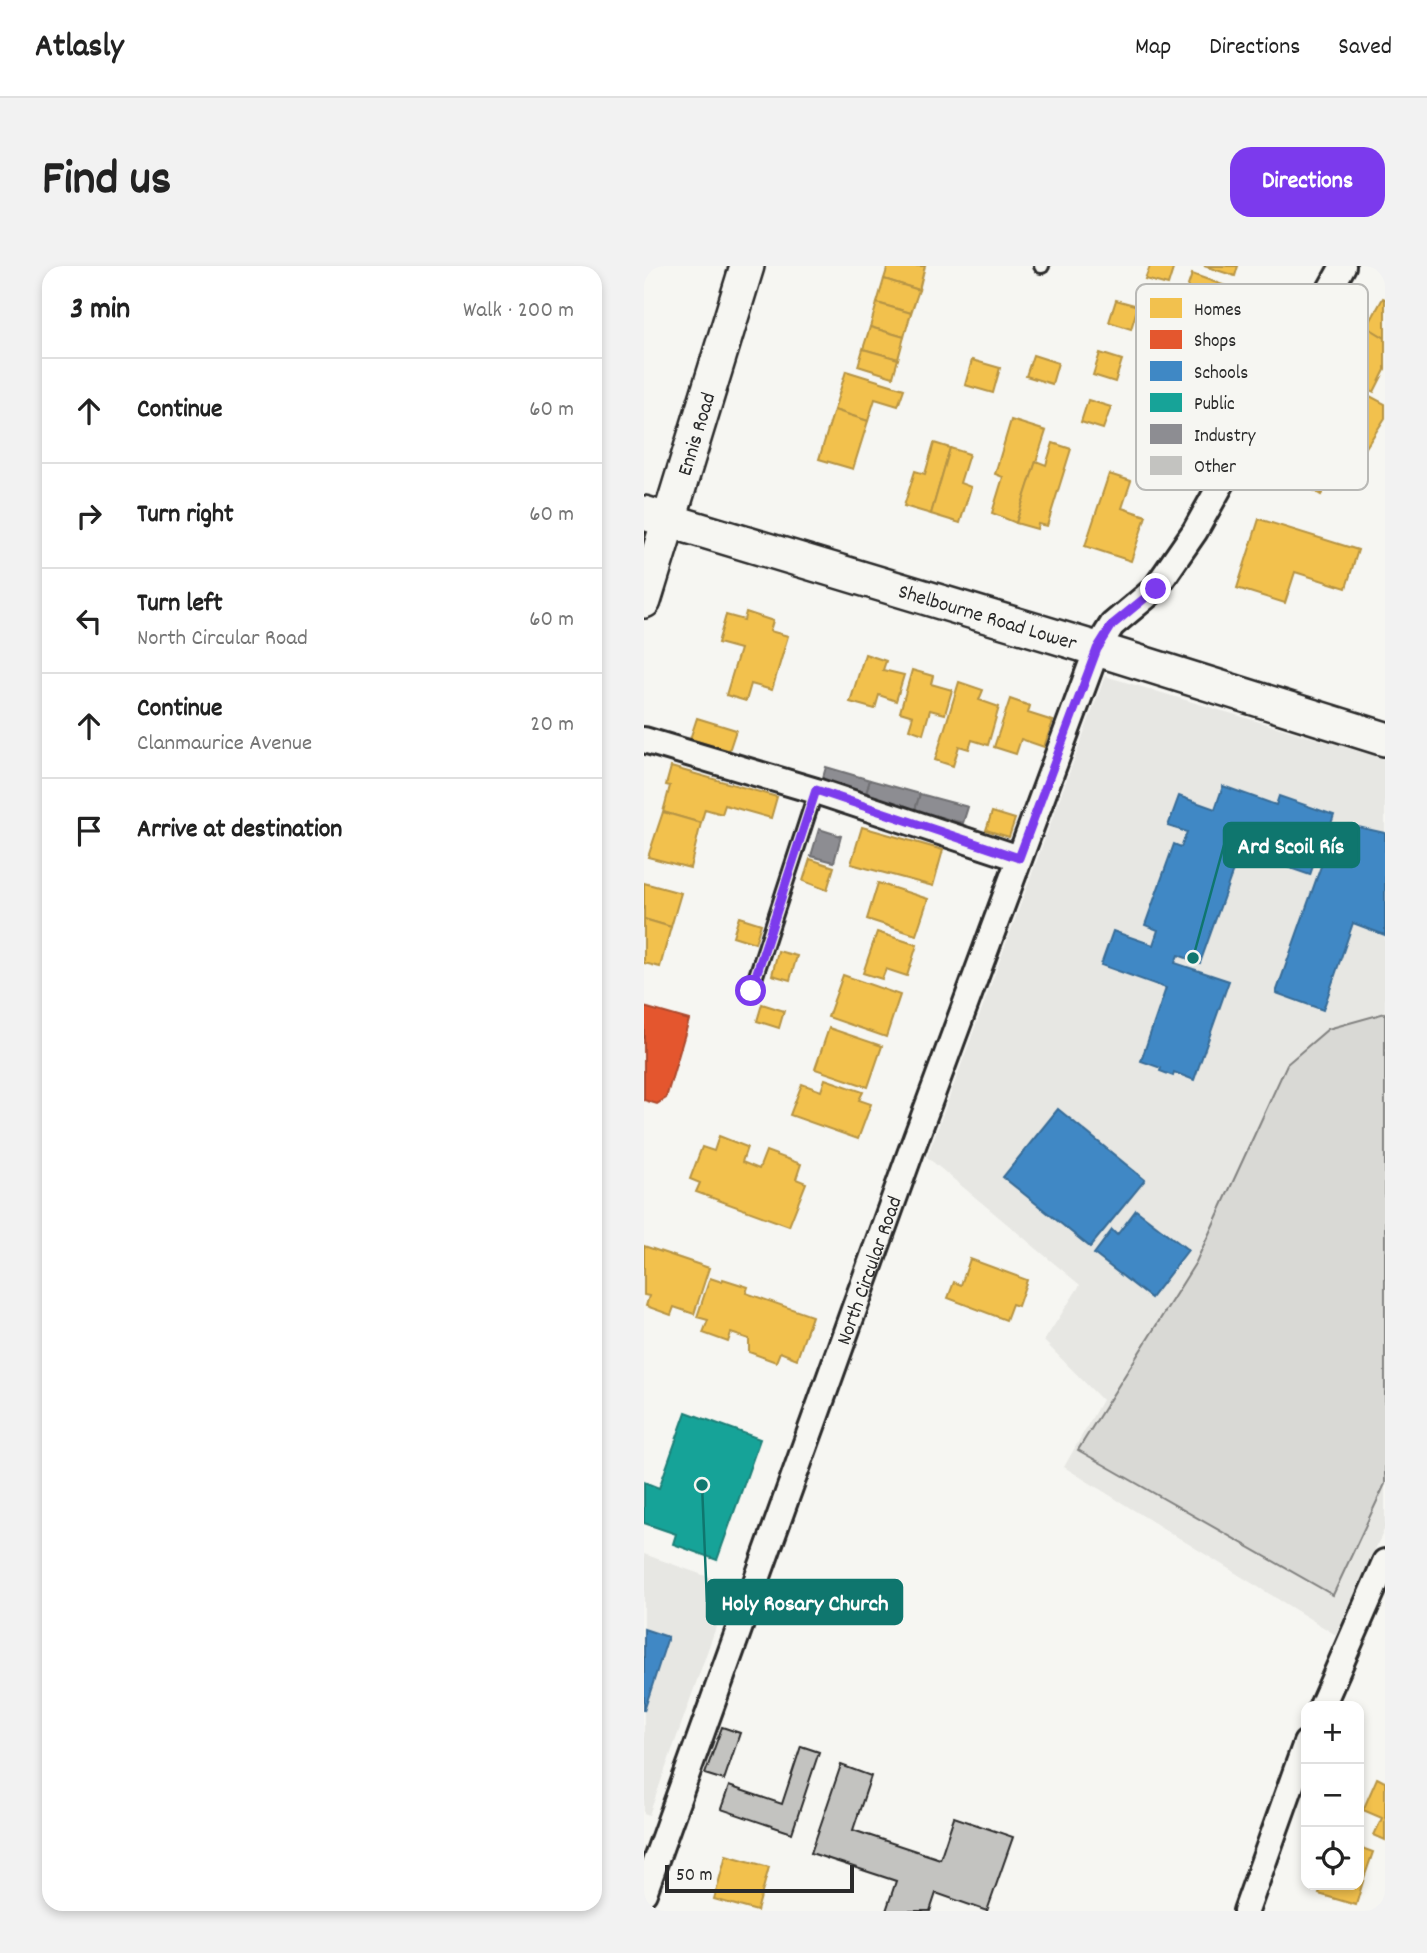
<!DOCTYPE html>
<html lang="en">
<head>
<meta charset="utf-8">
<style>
	:root { --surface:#fff; --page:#f2f2f2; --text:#222; --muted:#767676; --line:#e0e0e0; --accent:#7c3aed }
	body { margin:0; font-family:Dekko,sans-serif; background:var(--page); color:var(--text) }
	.controls { position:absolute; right:21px; bottom:21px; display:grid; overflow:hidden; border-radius:14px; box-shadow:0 4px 10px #0003 }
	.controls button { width:63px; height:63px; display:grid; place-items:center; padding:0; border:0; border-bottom:2px solid var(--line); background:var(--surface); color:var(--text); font:35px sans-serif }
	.scale { position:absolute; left:21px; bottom:18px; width:189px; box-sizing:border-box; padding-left:7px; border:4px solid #2b2b2b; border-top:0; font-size:19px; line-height:24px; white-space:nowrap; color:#2b2b2b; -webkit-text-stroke:5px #f6f6f2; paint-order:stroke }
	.stop { position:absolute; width:21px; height:21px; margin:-16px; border:5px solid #7c3aed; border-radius:50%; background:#fff }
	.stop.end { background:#7c3aed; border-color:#fff; box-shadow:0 2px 7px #0008 }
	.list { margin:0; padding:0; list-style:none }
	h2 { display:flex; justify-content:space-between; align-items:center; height:91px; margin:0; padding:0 28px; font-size:30px }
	h2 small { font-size:23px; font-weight:400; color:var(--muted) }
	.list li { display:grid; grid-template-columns:46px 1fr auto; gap:21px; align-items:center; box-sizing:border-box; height:105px; padding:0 28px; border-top:2px solid var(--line) }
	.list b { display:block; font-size:26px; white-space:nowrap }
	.list p { margin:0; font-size:23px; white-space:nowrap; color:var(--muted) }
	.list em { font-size:23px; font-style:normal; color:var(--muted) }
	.icon { flex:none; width:38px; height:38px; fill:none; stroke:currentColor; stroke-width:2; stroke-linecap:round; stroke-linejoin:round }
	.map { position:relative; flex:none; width:741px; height:1645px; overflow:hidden; border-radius:21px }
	header { display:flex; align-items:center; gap:42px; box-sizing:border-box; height:98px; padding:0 35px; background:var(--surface); border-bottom:2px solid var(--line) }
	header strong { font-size:33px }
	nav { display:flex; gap:38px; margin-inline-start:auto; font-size:24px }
	.intro { display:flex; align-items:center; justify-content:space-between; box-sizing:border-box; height:168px; padding:0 42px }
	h1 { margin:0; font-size:49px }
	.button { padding:18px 32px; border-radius:21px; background:var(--accent); color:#fff; font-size:24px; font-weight:700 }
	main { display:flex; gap:42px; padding:0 42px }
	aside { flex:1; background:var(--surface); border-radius:21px; box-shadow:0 4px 10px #0003 }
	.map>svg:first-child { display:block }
	.built { fill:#e7e7e3 }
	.green { fill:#d9d9d5; stroke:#828280; stroke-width:2 }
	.homes { fill:#f2c14e; stroke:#b69444; stroke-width:2 }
	.shops { fill:#e4572e; stroke:#ac4a2d; stroke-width:2 }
	.schools { fill:#3f88c5; stroke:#396c97; stroke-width:2 }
	.public { fill:#17a398; stroke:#1d7f77; stroke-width:2 }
	.industry { fill:#8d8d92; stroke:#707073; stroke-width:2 }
	.building { fill:#c3c3c0; stroke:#2b2b2b; stroke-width:2 }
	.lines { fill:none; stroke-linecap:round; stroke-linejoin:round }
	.service-casing { stroke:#2b2b2b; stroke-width:18 }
	.minor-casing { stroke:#2b2b2b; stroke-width:30 }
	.secondary-casing { stroke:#2b2b2b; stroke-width:38 }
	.service { stroke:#f6f6f2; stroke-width:12 }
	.minor { stroke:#f6f6f2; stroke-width:24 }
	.secondary { stroke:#f6f6f2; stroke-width:33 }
	.route { stroke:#7c3aed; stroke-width:9 }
	.labels { text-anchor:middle; stroke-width:7; stroke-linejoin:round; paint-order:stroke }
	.street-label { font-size:21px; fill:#2b2b2b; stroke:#f6f6f2 }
	.key { fill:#f6f6f2; stroke:#b9b9b6; stroke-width:2 }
	.key-label { font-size:19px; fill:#2b2b2b }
	.leader { fill:none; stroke:#0f766e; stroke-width:2.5 }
	.callout-dot { fill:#0f766e; stroke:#f6f6f2; stroke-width:2.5 }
	.callout { fill:#0f766e; stroke:#0f766e; stroke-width:2.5 }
	.callout-label { font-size:23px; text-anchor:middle; font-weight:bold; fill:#fff }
</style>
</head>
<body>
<header>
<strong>Atlasly</strong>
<nav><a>Map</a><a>Directions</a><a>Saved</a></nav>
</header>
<div class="intro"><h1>Find us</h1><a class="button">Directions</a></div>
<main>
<aside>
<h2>3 min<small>Walk · 200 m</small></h2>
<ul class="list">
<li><svg class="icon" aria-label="ahead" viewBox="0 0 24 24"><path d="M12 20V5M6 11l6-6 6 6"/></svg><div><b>Continue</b></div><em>60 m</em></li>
<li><svg class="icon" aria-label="right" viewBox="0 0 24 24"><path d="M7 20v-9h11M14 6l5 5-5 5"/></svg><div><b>Turn right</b></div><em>60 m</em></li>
<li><svg class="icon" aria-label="left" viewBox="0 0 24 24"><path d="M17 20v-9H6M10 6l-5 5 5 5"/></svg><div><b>Turn left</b><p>North Circular Road</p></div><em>60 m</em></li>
<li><svg class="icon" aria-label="ahead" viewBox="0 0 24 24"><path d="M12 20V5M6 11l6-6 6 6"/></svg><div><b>Continue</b><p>Clanmaurice Avenue</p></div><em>20 m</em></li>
<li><svg class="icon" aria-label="arrive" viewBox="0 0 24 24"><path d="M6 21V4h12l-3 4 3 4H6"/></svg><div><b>Arrive at destination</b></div></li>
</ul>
</aside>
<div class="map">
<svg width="741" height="1645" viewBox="0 0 741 1645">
	<rect width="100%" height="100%" fill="#f6f6f2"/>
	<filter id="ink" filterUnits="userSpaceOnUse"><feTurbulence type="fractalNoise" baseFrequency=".0143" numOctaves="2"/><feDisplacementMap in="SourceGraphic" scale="14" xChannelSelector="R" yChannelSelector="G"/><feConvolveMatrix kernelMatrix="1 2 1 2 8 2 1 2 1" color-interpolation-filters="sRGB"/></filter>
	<g filter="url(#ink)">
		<g class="built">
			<path d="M461,410l280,83v769l-49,107 -272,-168 38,-67 -58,-59 36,-56 -153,-128z"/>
			<path d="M0,1288l87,31 -82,230 -5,-2z"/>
		</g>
		<path class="green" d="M741,747v471l-52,111 -255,-145 118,-188 91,-198 41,-35z"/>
		<g class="homes">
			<path d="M244,0h37l-6,24 -35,-11z"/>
			<path d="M506,0h24l-6,19 -23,-6z"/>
			<path d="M560,0h34l-3,10z"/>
			<path d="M548,8l62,22 -15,42 -61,-23z"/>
			<path d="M240,13l35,11 -8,23 -34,-10z"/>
			<path d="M739,32l2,1v39l-18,-11z"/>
			<path d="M472,34l22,6 -7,23 -22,-7z"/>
			<path d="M233,37l34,10 -7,24 -34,-10z"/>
			<path d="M226,61l34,10 -6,22 -35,-10z"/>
			<path d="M723,61l18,11v32l-11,22 -32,-16z"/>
			<path d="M219,83l35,10 -5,18 -35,-11z"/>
			<path d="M456,87l22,7 -7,22 -22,-7z"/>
			<path d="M389,89l25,8 -6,21 -26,-8z"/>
			<path d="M328,94l28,8 -7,25 -28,-8z"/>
			<path d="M202,105l58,18 -6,17 -23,-7 -7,22 -34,-11z"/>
			<path d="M696,114l45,24v14l-31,48 -13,-5 -20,34 -36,-22z"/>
			<path d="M444,134l23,7 -8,22 -22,-7z"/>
			<path d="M190,144l34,11 -15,48 -34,-10z"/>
			<path d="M367,154l35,11 -30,92 -24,-10 11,-36 -8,-3z"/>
			<path d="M290,177l16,5 -19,66 -27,-8 11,-35 10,3z"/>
			<path d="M409,177l18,6 -24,77 -9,-2 -1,5 -21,-6 20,-62 10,4z"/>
			<path d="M306,182l19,6 -9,29 11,4 -11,36 -29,-9z"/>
			<path d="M465,208l22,7 -9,27 24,8 -15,45 -46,-15z"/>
			<path d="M615,253l99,31 -12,38 -51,-16 -10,31 -48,-15z"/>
			<path d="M102,346l27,9 -3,10 18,5 -16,54 -21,-6 -5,17 -20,-6 14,-46 -22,-6 8,-28 18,5z"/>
			<path d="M221,388l21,7 -3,9 21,5 -8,26 -17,-6 -4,14 -25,-7z"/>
			<path d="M268,404l21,6 -2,8 21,6 -7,24 -15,-4 -7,24 -14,-5 4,-13 -13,-4z"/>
			<path d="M315,416l24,8 -4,10 20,7 -11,38 -16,-5 -3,9 -10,-3 -6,20 -18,-6z"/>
			<path d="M366,433l20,7 -2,7 25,8 -9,26 -23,-8 -5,15 -22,-7z"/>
			<path d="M53,452l39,12 -7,21 -39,-12z"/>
			<path d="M27,501l106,30 -6,21 -46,-13 -3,9 -17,-5 -4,14 -38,-11 7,-26 -4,-1z"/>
			<path d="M19,546l38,11 -11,45 -42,-11z"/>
			<path d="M348,546l23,7 -6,18 -23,-7z"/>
			<path d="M218,561l81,23 -10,36 -82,-22z"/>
			<path d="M166,593l24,8 -7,23 -24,-9z"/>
			<path d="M0,617l37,10 -10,34 -27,-8z"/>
			<path d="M234,617l50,16 -12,36 -49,-16z"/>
			<path d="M95,651l22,7 -6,19 -22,-7z"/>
			<path d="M0,653l27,8 -11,40 -16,-4z"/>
			<path d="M233,666l40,13 -10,31 -21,-7 -4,10 -19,-6z"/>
			<path d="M134,685l19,5 -7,24 -18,-5z"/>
			<path d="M199,709l57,20 -14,42 -58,-20z"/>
			<path d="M118,738l22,7 -5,17 -22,-7z"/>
			<path d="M185,762l53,18 -14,41 -53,-18z"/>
			<path d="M181,813l38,13 -4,8 12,4 -13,35 -68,-24 12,-31 19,7z"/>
			<path d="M75,870l28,11 -5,15 17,7 7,-18 35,13 -5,15 10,4 -17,43 -93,-34 4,-9 -10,-4 12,-32 12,4z"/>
			<path d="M0,980l65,22 -15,46 -20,-7 -3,8 -25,-9 3,-10 -5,-1z"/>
			<path d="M326,993l57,21 -9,26 -6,-2 -6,16 -58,-22 6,-16 7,3z"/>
			<path d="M66,1012l12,4 1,-3 25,8 -2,6 66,23 -15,43 -17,-7 -4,10 -27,-10v-13l-18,-6 -3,9 -25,-9 5,-13 -11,-3z"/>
			<path d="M733,1512l8,4v58l-11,-5 8,-17 -19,-8z"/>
			<path d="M715,1581l14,5 -9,26 -5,-2z"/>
			<path d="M82,1589l43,12 -12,44 -43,-12z"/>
			<path d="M715,1610l5,2 -8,27 -37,-11 3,-9h37z"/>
		</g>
		<path class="shops" d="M0,741l45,13 -23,78 -9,6 -13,-4z"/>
		<g class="schools">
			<path d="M579,520l53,19 3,-9 55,19 -4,12 11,4 -2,4 7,3 3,-13 36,8v102l-32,-12 -30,87 -47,-17 45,-127 -7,-3 -4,12 -70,-24 -40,112 -22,-8 -3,8 54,18 -35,99 -20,-8 -1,4 -13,-5 1,-3 -20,-7 25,-73 -65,-23 12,-34 40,14 5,-15 -13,-5 29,-81 7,3 6,-15 -19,-6 11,-30 36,13z"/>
			<path d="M414,843l87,71 -55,67 -87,-70z"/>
			<path d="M492,944l52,40 -37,48 -57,-44 18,-24 5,5z"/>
			<path d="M0,1363l24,8 -24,74z"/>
		</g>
		<path class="public" d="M42,1146l74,27 -43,121 -44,-16 3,-10 -32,-11v-41l15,6z"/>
		<g class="industry">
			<path d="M182,501l44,13 -4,14 -44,-13z"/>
			<path d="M226,514l50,14 -5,16 -49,-16z"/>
			<path d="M276,528l48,13 -5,16 -48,-13z"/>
			<path d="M175,563l22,7 -7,26 -23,-6z"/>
		</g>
		<g class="building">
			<path d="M78,1461l18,6 -16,47 -19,-6z"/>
			<path d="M157,1480l18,6 -27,81 -71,-24 8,-23 53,18z"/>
			<path d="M197,1499l30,11 -18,54 87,29 14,-42 59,20 -26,74 -51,-18 -6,18h-44l10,-30 -85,-28z"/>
		</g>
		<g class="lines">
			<g class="service-casing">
				<g id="service">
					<path d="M397,0h1"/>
					<path d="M107,725l65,-200"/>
				</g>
			</g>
			<g class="minor-casing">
				<g id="minor">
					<path d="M0,474l172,51 203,67"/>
					<path d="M678,1440l63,-144"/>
					<path id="s1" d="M0,1627l266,-739 187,-505 15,-24 43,-36 40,-58 148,-265"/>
					<path d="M602,1645l60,-168"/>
				</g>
			</g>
			<g class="secondary-casing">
				<g id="secondary">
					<path id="s2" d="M0,247l453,136 288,90"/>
					<path id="s3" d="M0,335l103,-335"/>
				</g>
			</g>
			<use href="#service" class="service"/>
			<use href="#minor" class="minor"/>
			<use href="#secondary" class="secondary"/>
		</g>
	</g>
	<g class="lines" filter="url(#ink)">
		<path class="route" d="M107,725l65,-201 203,68 78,-209 15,-24 44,-36"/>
	</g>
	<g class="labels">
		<g class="street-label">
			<text dy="7" stroke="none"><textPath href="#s3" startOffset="175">Ennis Road</textPath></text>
			<text dy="7" stroke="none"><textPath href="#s2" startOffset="359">Shelbourne Road Lower</textPath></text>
			<text dy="7" stroke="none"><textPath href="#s1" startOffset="662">North Circular Road</textPath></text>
		</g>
	</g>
	<rect x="492" y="18" width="232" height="206" rx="10" class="key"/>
	<rect x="506" y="32" width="32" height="20" fill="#f2c14e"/>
	<rect x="506" y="64" width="32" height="19" fill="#e4572e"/>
	<rect x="506" y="95" width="32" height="20" fill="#3f88c5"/>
	<rect x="506" y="127" width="32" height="19" fill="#17a398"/>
	<rect x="506" y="158" width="32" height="20" fill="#8d8d92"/>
	<rect x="506" y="190" width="32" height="19" fill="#c3c3c0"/>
	<g class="key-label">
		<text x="550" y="49">Homes</text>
		<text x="550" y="80">Shops</text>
		<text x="550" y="112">Schools</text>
		<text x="550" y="143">Public</text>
		<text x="550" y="175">Industry</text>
		<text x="550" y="206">Other</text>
	</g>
	<path class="leader" d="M549 692L580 579M58 1219L63 1336"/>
	<g class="callout-dot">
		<circle cx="549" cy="692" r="7"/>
		<circle cx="58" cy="1219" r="7"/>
	</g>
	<g class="callout">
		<rect x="580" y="557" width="135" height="44" rx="7"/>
		<rect x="63" y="1314" width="195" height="44" rx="7"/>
	</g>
	<g class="callout-label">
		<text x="647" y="587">Ard Scoil Rís</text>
		<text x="161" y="1344">Holy Rosary Church</text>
	</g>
</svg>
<div class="controls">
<button>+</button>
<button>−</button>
<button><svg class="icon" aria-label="locate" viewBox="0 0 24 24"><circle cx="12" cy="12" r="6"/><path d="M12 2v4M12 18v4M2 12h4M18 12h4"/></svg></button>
</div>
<div class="scale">50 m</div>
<div class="stop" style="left:107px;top:725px"></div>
<div class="stop end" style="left:512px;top:323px"></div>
</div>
</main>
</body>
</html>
